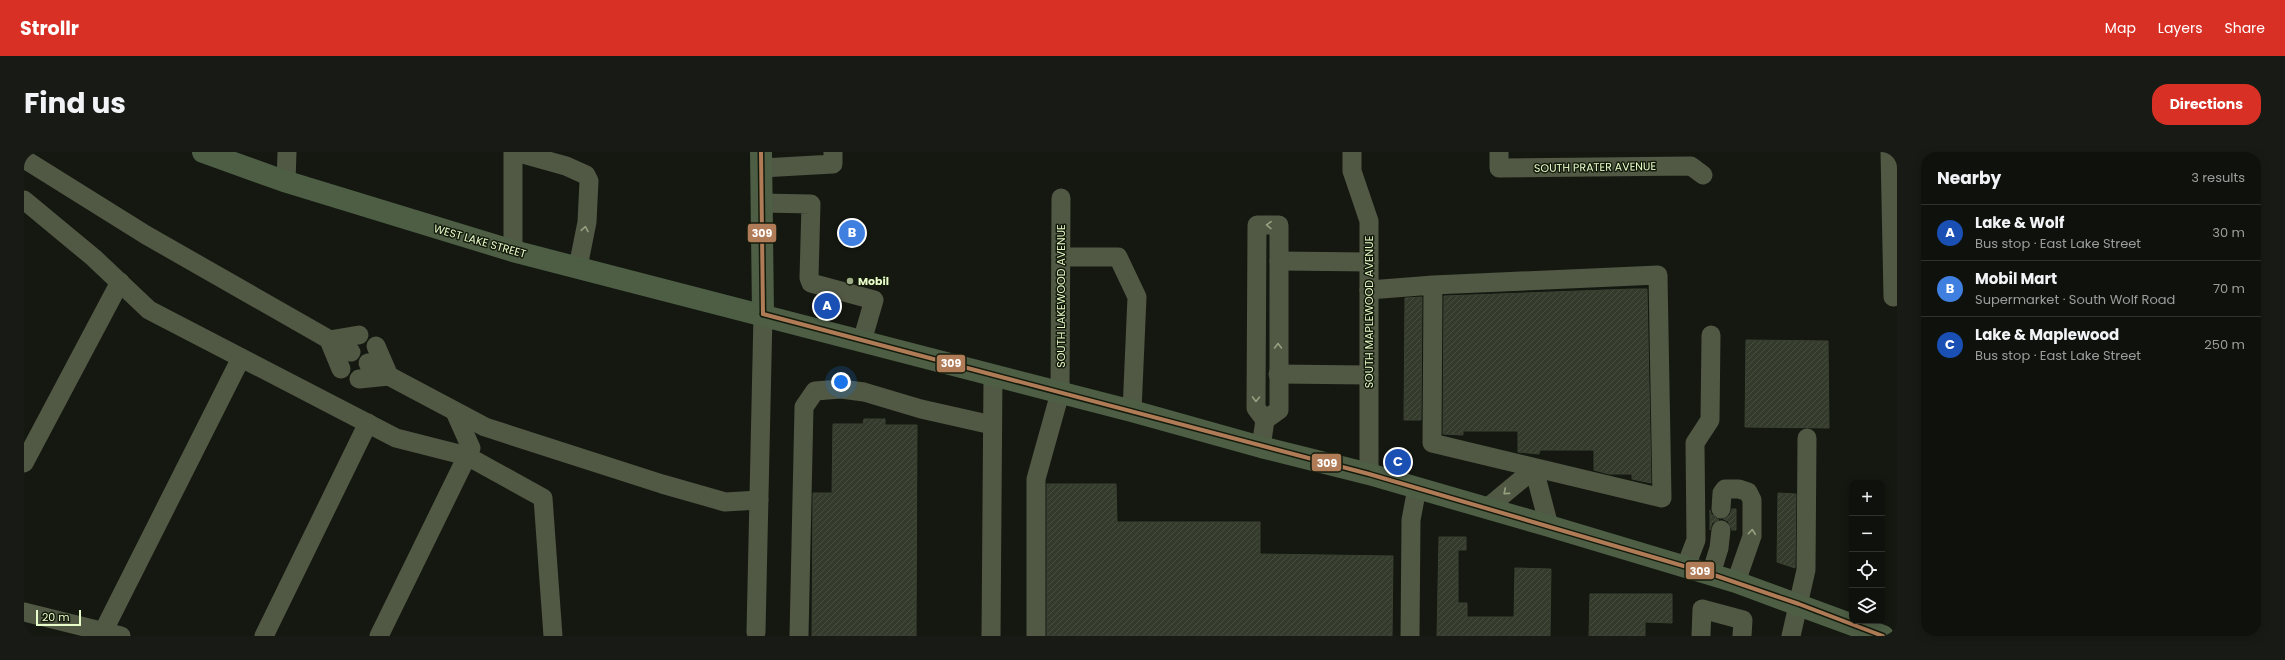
<!DOCTYPE html>
<html lang="en">
<head>
<meta charset="utf-8">
<style>
	:root { --surface:#0f120c; --page:#181b15; --text:#f1f3f6; --muted:#9b9e9d; --line:#2f322d; --accent:#d93025 }
	body { margin:0; font-family:Poppins,sans-serif; background:var(--page); color:var(--text) }
	.controls { position:absolute; right:12px; bottom:12px; display:grid; overflow:hidden; border-radius:8px; box-shadow:0 2px 10px #0003 }
	.controls button { width:36px; height:36px; display:grid; place-items:center; padding:0; border:0; border-bottom:1px solid var(--line); background:var(--surface); color:var(--text); font:20px sans-serif }
	.scale { position:absolute; left:12px; bottom:10px; width:45px; box-sizing:border-box; padding-left:4px; border:2px solid #e8fcc9; border-top:0; font-size:11px; line-height:14px; white-space:nowrap; color:#e8fcc9; -webkit-text-stroke:3px #141b0c; paint-order:stroke }
	.you { position:absolute; left:817px; top:230px; width:14px; height:14px; margin:-10px; border:3px solid #fff; border-radius:50%; background:#1a73e8; box-shadow:0 0 0 6px #1a73e833 }
	.badge { display:grid; place-items:center; width:26px; height:26px; border-radius:50%; background:var(--accent); color:#fff; font-size:13px; font-weight:700 }
	.pin { position:absolute; translate:-50% -50%; border:2px solid #fff; box-shadow:0 1px 4px #0006 }
	.list { margin:0; padding:0; list-style:none }
	h2 { display:flex; justify-content:space-between; align-items:center; height:52px; margin:0; padding:0 16px; font-size:17px }
	h2 small { font-size:13px; font-weight:400; color:var(--muted) }
	.list li { display:grid; grid-template-columns:26px 1fr auto; gap:12px; align-items:center; box-sizing:border-box; height:56px; padding:0 16px; border-top:1px solid var(--line) }
	.list b { display:block; font-size:15px; white-space:nowrap }
	.list p { margin:0; font-size:13px; white-space:nowrap; color:var(--muted) }
	.list em { font-size:13px; font-style:normal; color:var(--muted) }
	.icon { flex:none; width:22px; height:22px; fill:none; stroke:currentColor; stroke-width:2; stroke-linecap:round; stroke-linejoin:round }
	.map { position:relative; flex:none; width:1873px; height:484px; overflow:hidden; border-radius:16px }
	header { display:flex; align-items:center; gap:24px; box-sizing:border-box; height:56px; padding:0 20px; background:var(--accent); color:#fff }
	header strong { font-size:19px }
	nav { display:flex; gap:22px; margin-inline-start:auto; font-size:14px }
	.intro { display:flex; align-items:center; justify-content:space-between; box-sizing:border-box; height:96px; padding:0 24px }
	h1 { margin:0; font-size:28px }
	.button { padding:10px 18px; border-radius:16px; background:var(--accent); color:#fff; font-size:14px; font-weight:700 }
	main { display:flex; gap:24px; padding:0 24px }
	aside { flex:1; background:var(--surface); border-radius:16px; box-shadow:0 2px 10px #0003 }
	.map>svg:first-child { display:block }
	.building { fill:url(#building-hatch); stroke:#3a4232 }
	.lines { fill:none; stroke-linecap:round; stroke-linejoin:round }
	.minor { stroke:#515844; stroke-width:19 }
	.major { stroke:#4d5e45; stroke-width:22 }
	.bus-1-casing { stroke:#141b0c; stroke-width:7 }
	.bus-1 { stroke:#b07c57; stroke-width:4 }
	.oneway { stroke:#95a280 }
	.poi-dot { fill:#9eac88; stroke:#141b0c; stroke-width:1.5 }
	.labels { text-anchor:middle; stroke-width:3; stroke-linejoin:round; paint-order:stroke }
	.street-label { font-size:11px; fill:#e8fcc9; stroke:#141b0c }
	.poi-label { font-size:11px; font-weight:bold; fill:#e8fcc9; stroke:#141b0c; text-anchor:start }
	.line-badge { stroke:#141b0c; stroke-width:1.5 }
	.badge-label { font-size:11px; text-anchor:middle; font-weight:bold; fill:#fff }
</style>
</head>
<body>
<header>
<strong>Strollr</strong>
<nav><a>Map</a><a>Layers</a><a>Share</a></nav>
</header>
<div class="intro"><h1>Find us</h1><a class="button">Directions</a></div>
<main>
<div class="map">
<svg width="1873" height="484" viewBox="0 0 1873 484">
	<defs>
		<pattern id="building-hatch" width="6" height="6" patternUnits="userSpaceOnUse"><rect width="6" height="6" fill="#343a2c"/><path d="M-1 1l2-2M0 6l6-6M5 7l2-2" fill="none" stroke="#484e40"/></pattern>
	</defs>
	<rect width="100%" height="100%" fill="#141810"/>
	<g class="building">
		<path d="M1609,137h14l4,194 -19,-4v-5h-23l-15,-4v-20h-54l-1,4 -21,-2v-21h-55v4l-20,-1 1,-138z"/>
		<path d="M1398,145l-1,123h-17l1,-122z"/>
		<path d="M1722,188l82,1 1,87 -84,-1z"/>
		<path d="M840,267h21v6h32l-1,211h-104l1,-143h19l1,-69h30z"/>
		<path d="M1023,332h69l1,38h143v32l133,2 -1,80h-345z"/>
		<path d="M1754,341l18,1 -1,74 -18,-6z"/>
		<path d="M1708,357h4v21h-4l-4,-9 -5,-2 7,-4z"/>
		<path d="M1686,358l1,4 8,6 -7,3 -2,7z"/>
		<path d="M1415,385h27v13h-8v53h9v14h47l1,-49 36,1 -1,67h-113z"/>
		<path d="M1566,442h82v29l-27,-1v14h-56z"/>
	</g>
	<g class="lines">
		<g class="minor">
			<path d="M492,0l50,14 20,9 3,6 -2,41 -9,45"/>
			<path d="M1328,0v19l17,50v253"/>
			<path d="M1475,0v16l192,-2 12,9"/>
			<path d="M1866,0l3,145"/>
			<path d="M5,10l117,73 205,117"/>
			<path d="M737,16l72,-4v-12"/>
			<path d="M262,30l1,-30"/>
			<path d="M0,48l70,58 55,52 247,128 71,18 76,42 10,138"/>
			<path d="M737,51l50,1 -2,74 2,5 63,17 -12,41"/>
			<path d="M489,99v-99"/>
			<path d="M1037,105h57l19,40 -5,114"/>
			<path d="M1255,109l90,1"/>
			<path d="M1345,138l64,-5 -1,158 230,55 -4,-223 -225,10"/>
			<path d="M344,211l21,13 -13,-30"/>
			<path d="M317,217l-12,-29 30,-5"/>
			<path d="M1254,222l91,1"/>
			<path d="M335,227l30,-3 96,51 177,57 63,18 34,-2"/>
			<path d="M1237,295l4,-27 -9,-12 1,-183h22v185l-14,10"/>
			<path d="M0,311l96,-181"/>
			<path d="M1463,356l47,-39 15,57"/>
			<path d="M1697,357l1,-16 3,-4h14l9,3 4,8v36l-16,46"/>
			<path d="M1662,414l10,-26 -1,-97 15,-23 1,-85"/>
			<path d="M1687,422l8,-26 2,-18"/>
			<path d="M0,460l97,24"/>
			<path d="M79,480l138,-274"/>
			<path d="M732,480l7,-318"/>
			<path d="M240,484l104,-213"/>
			<path d="M355,484l92,-188 -16,-36"/>
			<path d="M775,484l5,-229 11,-16 26,-2 23,3 57,17 71,16"/>
			<path d="M967,484l2,-261"/>
			<path d="M1012,484v-157l24,-86 1,-195"/>
			<path d="M1386,484l1,-116 6,-32"/>
			<path d="M1677,484l1,-27 41,11 -1,16"/>
			<path d="M1767,484l15,-66 1,-132"/>
		</g>
		<g class="major">
			<path d="M179,0l81,29 229,70 619,160 129,36 108,27 180,52 187,56 147,54"/>
			<path d="M737,0l2,162"/>
		</g>
		<g class="bus-1-casing">
			<g id="bus-1">
				<path d="M737,0l2,162"/>
				<path d="M739,162l606,160 342,100 88,30 84,32"/>
			</g>
		</g>
		<use href="#bus-1" class="bus-1"/>
	</g>
	<defs><path id="oneway-chevron" d="M-2-3.5L2.5 0L-2 3.5" fill="none" stroke-width="1.6" stroke-linecap="round" stroke-linejoin="round"/></defs>
	<g class="oneway">
		<use href="#oneway-chevron" transform="translate(1245 73) rotate(-179)"/>
		<use href="#oneway-chevron" transform="translate(561 77) rotate(-80)"/>
		<use href="#oneway-chevron" transform="translate(1254 194) rotate(-90)"/>
		<use href="#oneway-chevron" transform="translate(1232 247) rotate(91)"/>
		<use href="#oneway-chevron" transform="translate(1482 340) rotate(140)"/>
		<use href="#oneway-chevron" transform="translate(1728 380) rotate(-85)"/>
	</g>
	<circle class="poi-dot" cx="826" cy="129" r="4"/>
	<g class="labels">
		<g class="street-label">
			<text transform="translate(1571 15) rotate(-1)" y="4">SOUTH PRATER AVENUE</text>
			<text transform="translate(456 89) rotate(16)" y="4">WEST LAKE STREET</text>
			<text transform="translate(1037 144) rotate(-90)" y="4">SOUTH LAKEWOOD AVENUE</text>
			<text transform="translate(1345 160) rotate(-90)" y="4">SOUTH MAPLEWOOD AVENUE</text>
		</g>
		<g class="poi-label">
			<text x="834" y="133">Mobil</text>
		</g>
	</g>
	<g class="line-badge">
		<rect x="723" y="71" width="30" height="20" rx="4" fill="#b07c57"/>
		<rect x="912" y="202" width="30" height="19" rx="4" fill="#b07c57"/>
		<rect x="1287" y="301" width="31" height="19" rx="4" fill="#b07c57"/>
		<rect x="1661" y="409" width="30" height="19" rx="4" fill="#b07c57"/>
	</g>
	<g class="badge-label">
		<text x="738" y="85">309</text>
		<text x="927" y="215">309</text>
		<text x="1303" y="315">309</text>
		<text x="1676" y="423">309</text>
	</g>
</svg>
<div class="controls">
<button>+</button>
<button>−</button>
<button><svg class="icon" aria-label="locate" viewBox="0 0 24 24"><circle cx="12" cy="12" r="6"/><path d="M12 2v4M12 18v4M2 12h4M18 12h4"/></svg></button>
<button><svg class="icon" aria-label="layers" viewBox="0 0 24 24"><path d="M12 4l9 5-9 5-9-5zM3 14l9 5 9-5"/></svg></button>
</div>
<div class="scale">20 m</div>
<div class="you"></div>
<div class="pin badge" style="left:803px;top:154px;background:#1a4fb4">A</div>
<div class="pin badge" style="left:828px;top:81px;background:#3f7fe0">B</div>
<div class="pin badge" style="left:1374px;top:310px;background:#1a4fb4">C</div>
</div>
<aside>
<h2>Nearby<small>3 results</small></h2>
<ul class="list">
<li><span class="badge" style="background:#1a4fb4">A</span><div><b>Lake &amp; Wolf</b><p>Bus stop · East Lake Street</p></div><em>30 m</em></li>
<li><span class="badge" style="background:#3f7fe0">B</span><div><b>Mobil Mart</b><p>Supermarket · South Wolf Road</p></div><em>70 m</em></li>
<li><span class="badge" style="background:#1a4fb4">C</span><div><b>Lake &amp; Maplewood</b><p>Bus stop · East Lake Street</p></div><em>250 m</em></li>
</ul>
</aside>
</main>
</body>
</html>
